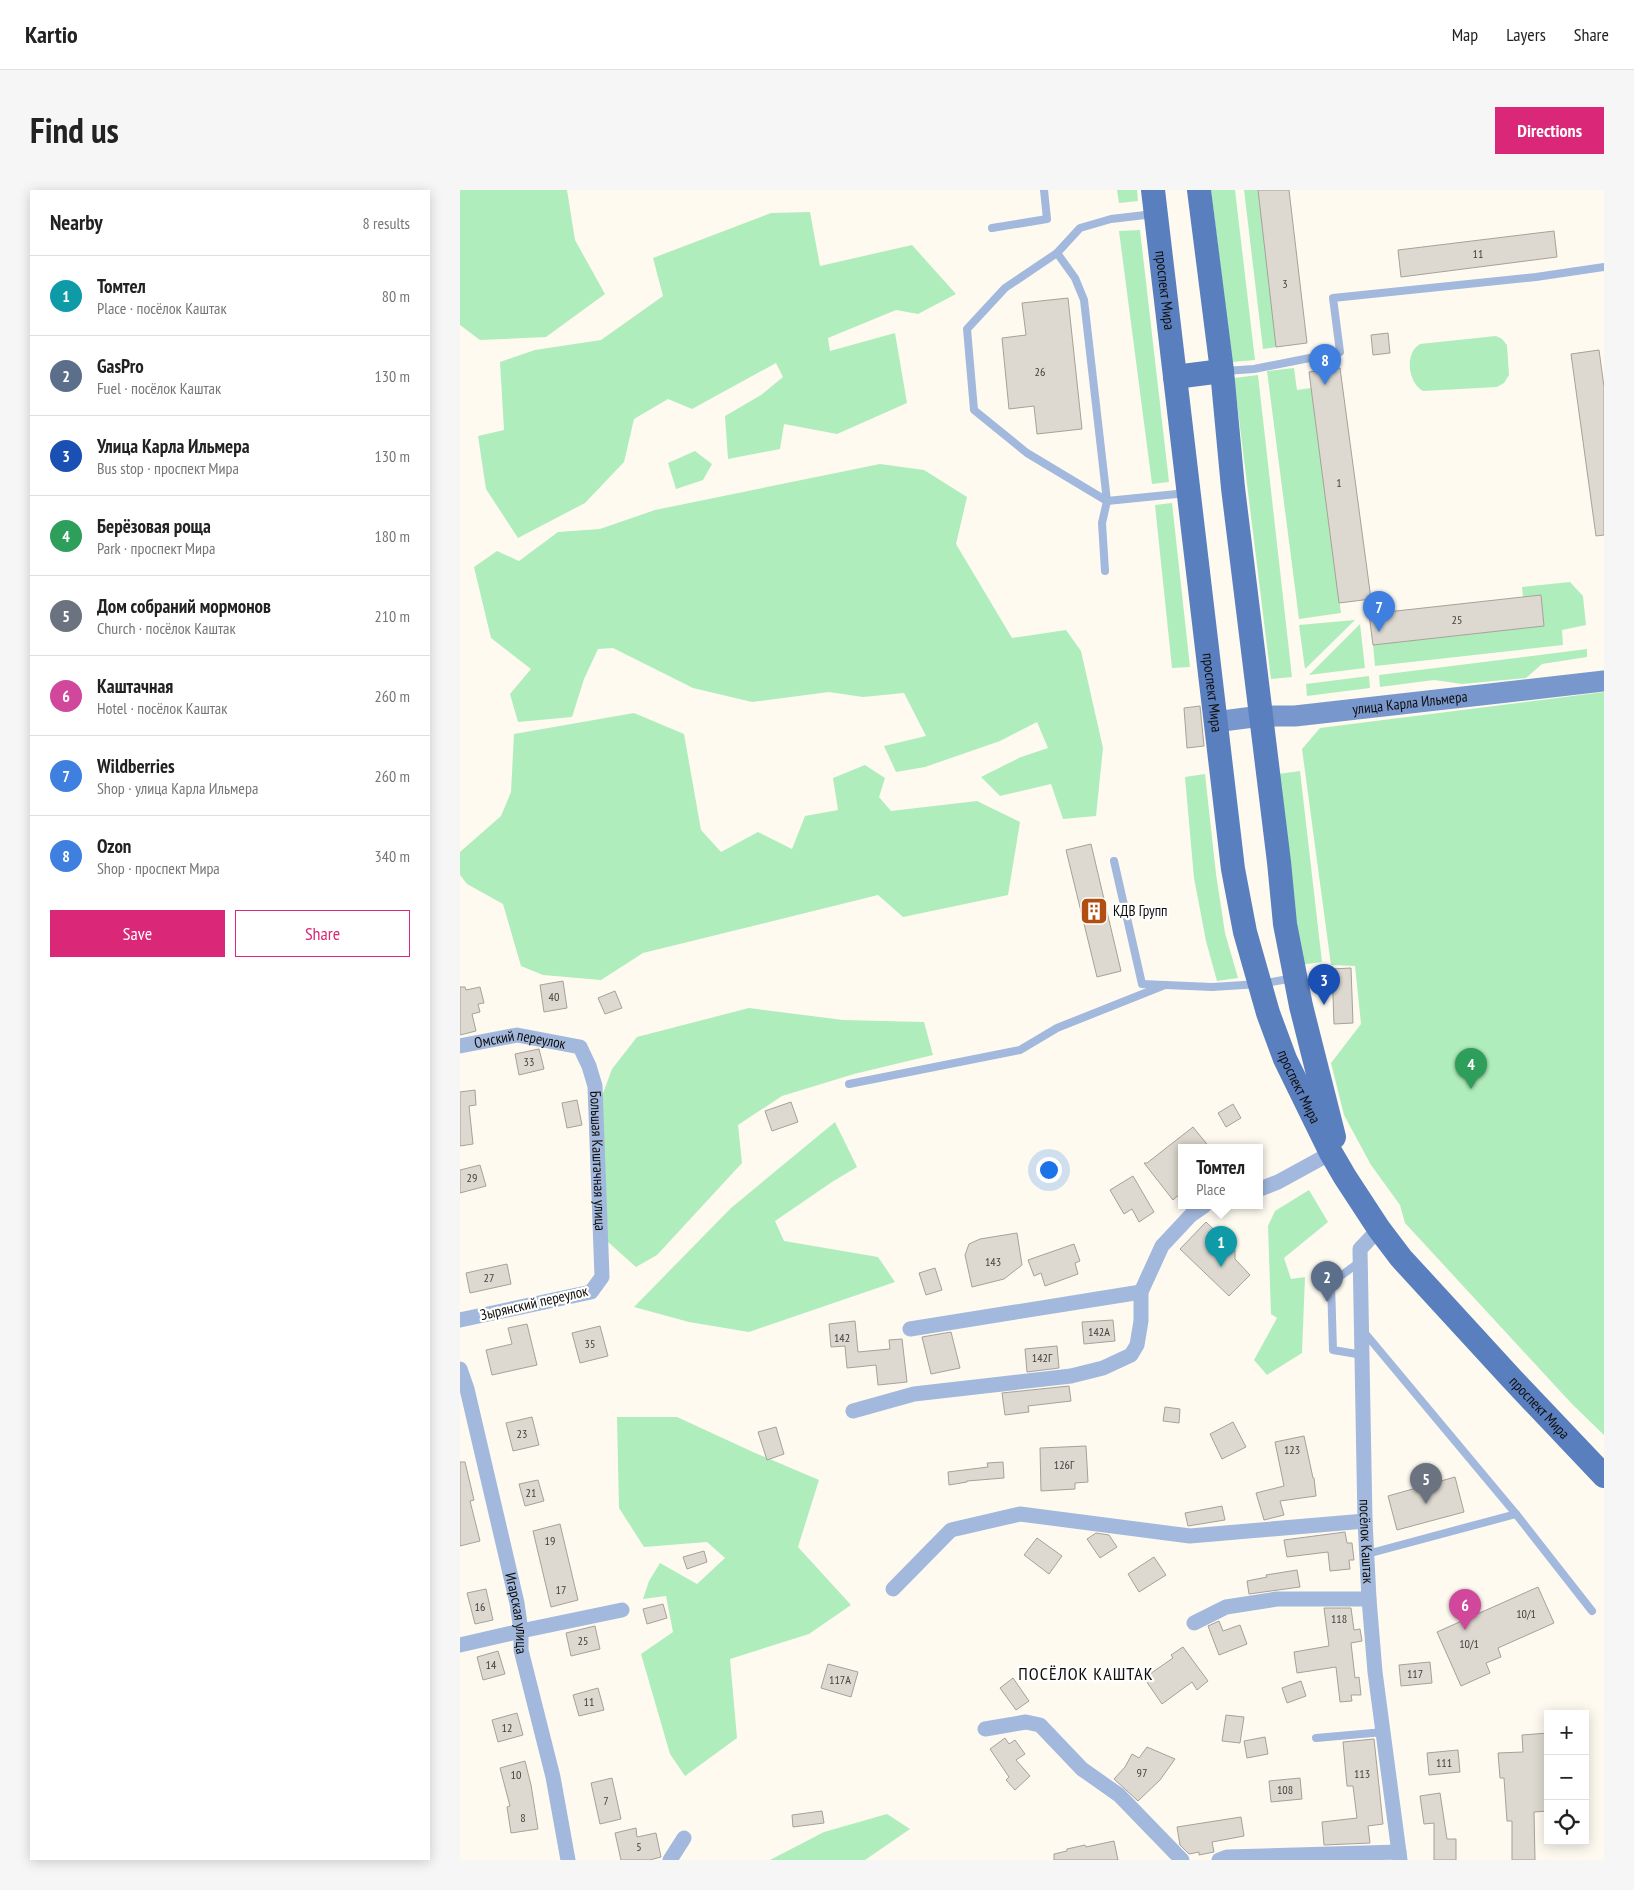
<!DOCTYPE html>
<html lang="en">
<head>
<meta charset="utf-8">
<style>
	:root { --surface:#fff; --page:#f6f6f6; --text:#222; --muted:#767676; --line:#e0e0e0; --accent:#db2777 }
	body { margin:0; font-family:"PT Sans Narrow",sans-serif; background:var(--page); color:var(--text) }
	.controls { position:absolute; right:15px; bottom:15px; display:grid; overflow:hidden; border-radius:0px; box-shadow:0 2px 12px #0003 }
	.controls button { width:45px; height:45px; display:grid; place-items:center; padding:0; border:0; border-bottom:1px solid var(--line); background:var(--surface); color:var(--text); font:25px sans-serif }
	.you { position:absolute; left:588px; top:979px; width:18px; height:18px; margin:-12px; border:4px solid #fff; border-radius:50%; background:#1a73e8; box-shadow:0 0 0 8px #1a73e833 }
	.badge { display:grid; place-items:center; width:32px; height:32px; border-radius:50%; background:var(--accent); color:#fff; font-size:16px; font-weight:700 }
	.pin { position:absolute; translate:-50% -41px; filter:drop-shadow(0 1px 2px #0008) }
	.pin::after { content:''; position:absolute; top:26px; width:18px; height:15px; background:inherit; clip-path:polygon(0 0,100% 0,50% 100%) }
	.popup { position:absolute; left:718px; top:954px; width:85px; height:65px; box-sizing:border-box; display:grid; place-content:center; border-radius:0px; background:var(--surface); filter:drop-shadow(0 1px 4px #0005); font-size:16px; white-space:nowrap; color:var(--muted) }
	.popup b { font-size:19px; color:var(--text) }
	.popup::after { content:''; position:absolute; left:50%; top:100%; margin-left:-10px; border:10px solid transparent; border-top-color:var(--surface) }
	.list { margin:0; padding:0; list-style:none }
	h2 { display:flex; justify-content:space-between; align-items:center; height:65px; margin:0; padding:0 20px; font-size:21px }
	h2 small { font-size:16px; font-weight:400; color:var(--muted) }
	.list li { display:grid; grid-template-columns:32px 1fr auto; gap:15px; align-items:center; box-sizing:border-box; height:80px; padding:0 20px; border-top:1px solid var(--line) }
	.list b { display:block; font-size:19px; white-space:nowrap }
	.list p { margin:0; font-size:16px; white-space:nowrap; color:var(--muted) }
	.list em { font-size:16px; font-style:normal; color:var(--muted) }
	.actions { display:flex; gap:10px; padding:15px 20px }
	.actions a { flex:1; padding:11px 0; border:1px solid var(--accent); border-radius:0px; text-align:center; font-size:18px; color:var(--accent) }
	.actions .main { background:var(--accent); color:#fff }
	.icon { flex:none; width:28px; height:28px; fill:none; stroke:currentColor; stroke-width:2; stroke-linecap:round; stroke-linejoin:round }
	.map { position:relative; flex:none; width:1144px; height:1670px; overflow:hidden; border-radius:0px }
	header { display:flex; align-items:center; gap:30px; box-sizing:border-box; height:70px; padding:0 25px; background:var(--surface); border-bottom:1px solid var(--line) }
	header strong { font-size:24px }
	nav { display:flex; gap:28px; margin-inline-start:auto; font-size:18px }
	.intro { display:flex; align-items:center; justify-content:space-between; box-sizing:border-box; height:120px; padding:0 30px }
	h1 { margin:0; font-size:35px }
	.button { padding:12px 22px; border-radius:0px; background:var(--accent); color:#fff; font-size:18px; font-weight:700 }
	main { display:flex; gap:30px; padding:0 30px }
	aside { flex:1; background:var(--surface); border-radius:0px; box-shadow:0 2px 12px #0003 }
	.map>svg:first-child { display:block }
	.green { fill:#b0edbc }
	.building { fill:#ddd9d0; stroke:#a6a199 }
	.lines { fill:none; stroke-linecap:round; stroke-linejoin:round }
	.lane { stroke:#a2b8dc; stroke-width:8 }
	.street { stroke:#a2b8dc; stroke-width:15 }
	.secondary { stroke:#7897cc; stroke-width:21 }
	.primary { stroke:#597fbf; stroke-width:24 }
	.labels { text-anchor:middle; stroke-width:4.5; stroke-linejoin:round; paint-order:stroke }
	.number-label { font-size:12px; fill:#43413c }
	.street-label { font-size:15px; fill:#100e0b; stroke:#fff }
	.poi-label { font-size:15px; fill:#100e0b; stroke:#fff; text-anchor:start }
	.quarter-label { font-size:18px; letter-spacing:1px; fill:#100e0b; stroke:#fff }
</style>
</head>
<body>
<header>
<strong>Kartio</strong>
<nav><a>Map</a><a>Layers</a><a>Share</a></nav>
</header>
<div class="intro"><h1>Find us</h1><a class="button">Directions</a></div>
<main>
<aside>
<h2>Nearby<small>8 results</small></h2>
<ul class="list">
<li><span class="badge" style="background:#0f9aa8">1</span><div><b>Томтел</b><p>Place · посёлок Каштак</p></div><em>80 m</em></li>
<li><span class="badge" style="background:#5c6f8a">2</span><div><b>GasPro</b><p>Fuel · посёлок Каштак</p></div><em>130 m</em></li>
<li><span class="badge" style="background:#1a4fb4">3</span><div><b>Улица Карла Ильмера</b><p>Bus stop · проспект Мира</p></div><em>130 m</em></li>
<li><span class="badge" style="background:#2e9e5b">4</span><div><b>Берёзовая роща</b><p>Park · проспект Мира</p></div><em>180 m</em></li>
<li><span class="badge" style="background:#6b7280">5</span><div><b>Дом собраний мормонов</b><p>Church · посёлок Каштак</p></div><em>210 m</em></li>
<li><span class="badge" style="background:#d1479c">6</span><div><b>Каштачная</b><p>Hotel · посёлок Каштак</p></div><em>260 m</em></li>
<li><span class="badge" style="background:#3f7fe0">7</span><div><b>Wildberries</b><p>Shop · улица Карла Ильмера</p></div><em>260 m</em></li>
<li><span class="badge" style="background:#3f7fe0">8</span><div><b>Ozon</b><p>Shop · проспект Мира</p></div><em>340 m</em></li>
</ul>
<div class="actions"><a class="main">Save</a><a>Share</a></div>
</aside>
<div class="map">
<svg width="1144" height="1670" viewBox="0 0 1144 1670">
	<rect width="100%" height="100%" fill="#fefaf0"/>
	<g class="green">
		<path d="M0,0h107l8,50 30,54 -59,43 -66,3 -20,-15z"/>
		<path d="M657,0h20l1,11 -19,2z"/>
		<path d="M751,0h24l20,170 -23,2z"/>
		<path d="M784,0h14l19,157 -14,2z"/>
		<path d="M350,22l10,54 92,-21 44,49 -38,20 -22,-4 -68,28 2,13 65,-18 12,70 -70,31 -53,-10 -4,25 -52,10 -3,-43 36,-21 22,-18 -7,-14 -84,46 -24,-10 -34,20 -10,43 -39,41 -67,35 -32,-49 -8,-53 26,-6 -4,-68 35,-12 66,-10 62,-44 -10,-38 118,-45z"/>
		<path d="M680,40l29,252 -17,2 -33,-253z"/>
		<path d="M1036,146l6,3 5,6 2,30 -5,8 -7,4 -74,4c-15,-8 -19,-38 -3,-47z"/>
		<path d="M834,178l3,22 14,-2 30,225 -42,6 -32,-248z"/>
		<path d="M798,185l34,302 -21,2 -37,-301z"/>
		<path d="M235,261l17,13 -9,16 -27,9 -8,-26z"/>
		<path d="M420,274l44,6 43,27 -11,47 56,94 54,-8 15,21 22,97 -7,68 -33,3 -12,-35 -51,12 -19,-19 40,-20 27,-9 -11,-26 -37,19 -75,26 -29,5 -12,-26 42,-10 -22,-43 -41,4 -34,-5 -77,10 -59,-14 -80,-40 -15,1 -14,30 -12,38 -54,5 -8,-28 21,-25 -40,-31 -17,-71 23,-16 22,10 39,-29 42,-3 55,-19z"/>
		<path d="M712,313l18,164 -18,1 -17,-163z"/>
		<path d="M1110,392l13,14 3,29 -24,5 1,15 -188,21 -2,-21 171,-19 -3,-31 -18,2 -1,-10z"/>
		<path d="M895,430l-50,49 -6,-44z"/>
		<path d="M900,434l5,44 -56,7z"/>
		<path d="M1127,459v8l-45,7 -16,14 -64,6 -28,-4 -54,7 -1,-12z"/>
		<path d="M909,486l1,12 -63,8 -1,-12z"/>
		<path d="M1144,502v743l-32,-31 -167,-181 -5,-18 -29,-40 -27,-50 -13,-52 30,-39 -6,-58 -24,-1 -29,-216 18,-21z"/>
		<path d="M174,523l50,21 17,96 20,22 37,-20 34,17 13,-33 33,-6 -5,-32 32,-13 20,13 -6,19 12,14 86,-10 43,21 -12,73 -105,22 -25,-22 -235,58 -42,27 -58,-5 -22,-9 -18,-62 -36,-20 -7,-9v-23l41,-36 10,-24 3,-58z"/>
		<path d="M840,581l22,191 -22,3 -22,-191z"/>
		<path d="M745,584l11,100 9,59 13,45 -21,3 -11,-40 -12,-63 -9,-101z"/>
		<path d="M289,818l94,12 81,2 9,33 -79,19 -72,22 -44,29 4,38 -85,92 -21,12 -28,-25 -7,-143 11,-30 25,-32z"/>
		<path d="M375,932l22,45 -25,15 -57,39 9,20 94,16 17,25 -146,50 -60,-10 -55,-15 97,-99z"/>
		<path d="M849,1000l19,32 -44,36 7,21 14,-2 -3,76 -35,22 -13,-15 23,-42 -6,-4 -3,-88 7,-15z"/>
		<path d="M157,1227h60l76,35 66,28 -21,67 53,58 -42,29 -79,25 7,79 -52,38 -15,-22 -29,-100 32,-22 -7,-36 -23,3 6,-18 11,-18 37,21 28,-26 -18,-16 -63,5 -25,-39z"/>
		<path d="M427,1624l23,15 -45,31h-95l54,-28z"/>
	</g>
	<g class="building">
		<path d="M798,0h31l18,153 -31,4z"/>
		<path d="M1094,41l3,26 -156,20 -3,-27z"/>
		<path d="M608,108l14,131 -45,5 -3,-28 -25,3 -7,-71 24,-3 -4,-32z"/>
		<path d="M928,143l2,20 -17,2 -2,-20z"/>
		<path d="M1139,160l5,37v148l-8,1 -25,-182z"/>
		<path d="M880,178l31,231 -32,4 -30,-231z"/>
		<path d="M1081,405l3,31 -171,19 -4,-31z"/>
		<path d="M740,516l4,40 -17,2 -3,-40z"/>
		<path d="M631,654l30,127 -24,6 -31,-127z"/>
		<path d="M891,778l2,55 -19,1 -2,-55z"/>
		<path d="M103,791l4,27 -23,4 -4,-27z"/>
		<path d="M0,797h5l1,3 14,-3 4,16 -6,1 2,8 -8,2 4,17 -16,4z"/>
		<path d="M155,801l7,17 -17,6 -7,-16z"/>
		<path d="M79,859l5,20 -25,6 -4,-21z"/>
		<path d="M15,900l1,15 -7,1 4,38 -13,2v-54z"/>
		<path d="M117,910l5,25 -15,3 -5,-25z"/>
		<path d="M331,912l7,20 -26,9 -7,-20z"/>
		<path d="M773,914l8,14 -15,9 -8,-14z"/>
		<path d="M733,937l17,21h-28v44l-9,8 -29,-37h3z"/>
		<path d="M20,975l6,21 -26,7v-23z"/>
		<path d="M673,986l21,36 -15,10 -7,-13 -8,5 -14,-24z"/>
		<path d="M746,1032l29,28v9l15,16 -21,21 -49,-47z"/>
		<path d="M557,1043l5,32 -18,14 -32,8 -7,-32 4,-11 11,-5z"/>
		<path d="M614,1054l6,17 -5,2 3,11 -33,12 -4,-13 -7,3 -6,-16z"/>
		<path d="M47,1074l4,20 -41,9 -4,-20z"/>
		<path d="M475,1078l7,22 -16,5 -7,-22z"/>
		<path d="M653,1130l2,21 -31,3 -2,-22z"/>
		<path d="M395,1131l3,31 32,-3 -1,-9 13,-1 5,43 -29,3 -2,-20 -29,3 -2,-22 -14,1 -2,-23z"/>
		<path d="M67,1134l10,41 -45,10 -6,-25 26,-6 -4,-16z"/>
		<path d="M140,1136l8,30 -28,7 -8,-30z"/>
		<path d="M491,1142l9,36 -29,6 -9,-37z"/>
		<path d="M597,1156l2,22 -32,4 -2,-23z"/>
		<path d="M609,1196l2,15 -43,5 1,6 -24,3 -3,-22z"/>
		<path d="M705,1217l15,2 -1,14 -16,-2z"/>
		<path d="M72,1227l7,28 -26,6 -7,-28z"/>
		<path d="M773,1232l13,25 -24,12 -12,-25z"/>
		<path d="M316,1237l8,27 -17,6 -9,-28z"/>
		<path d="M844,1246l9,42h1l2,18 -36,5 4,14 -20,5 -8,-27 28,-7 -9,-44z"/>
		<path d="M626,1256l2,36 -13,1v6l-34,2 -1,-43z"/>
		<path d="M0,1272h5l9,38 -4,1 10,40 -20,5z"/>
		<path d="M543,1272l1,16 -37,3v1l-18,3 -1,-13 40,-5 -1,-4z"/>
		<path d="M995,1287l9,35 -67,18 -9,-34z"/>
		<path d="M78,1290l6,21 -19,5 -6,-22z"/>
		<path d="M762,1316l3,14 -37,6 -3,-13z"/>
		<path d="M100,1334l18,76 -27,7 -18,-76z"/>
		<path d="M885,1342l2,11h5l2,17h-5l1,9 -20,2 -2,-19 -41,5 -3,-17z"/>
		<path d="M636,1343l13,2 8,12 -17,11 -13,-19z"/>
		<path d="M577,1348l25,18 -13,18 -25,-19z"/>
		<path d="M244,1361l3,11 -20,7 -4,-12z"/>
		<path d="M694,1367l12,18 -27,17 -11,-18z"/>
		<path d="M837,1380l3,17 -51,7 -2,-13 20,-4 -1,-2z"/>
		<path d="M1078,1397l16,36 -56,25 3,9 -15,6 4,10 -29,13 -24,-54z"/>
		<path d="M26,1399l7,31 -18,4 -8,-31z"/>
		<path d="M203,1414l4,14 -20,6 -4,-15z"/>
		<path d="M864,1418h27l3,22 6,-1 2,12 -11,2 4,35 4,-1 2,18h-10l1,6 -12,1 -4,-35 -39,6 -3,-21 35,-6z"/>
		<path d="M759,1431l4,10 17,-6 7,19 -28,11 -11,-29z"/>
		<path d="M135,1436l5,23 -29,7 -5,-23z"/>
		<path d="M723,1457l25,34 -11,9 -5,-8 -30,22 -18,-26 29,-20 -2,-3z"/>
		<path d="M38,1461l7,23 -22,6 -6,-23z"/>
		<path d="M970,1472l2,21 -31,3 -2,-21z"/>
		<path d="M368,1474l30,8 -7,25 -30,-9z"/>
		<path d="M553,1488l16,23 -13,9 -16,-22z"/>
		<path d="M841,1491l5,15 -19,7 -5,-15z"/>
		<path d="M138,1498l6,22 -25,6 -6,-21z"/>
		<path d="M57,1523l6,22 -25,7 -6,-22z"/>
		<path d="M766,1525l18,2 -4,26 -18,-2z"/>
		<path d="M1088,1543v78l-14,1 1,48h-23v-39h-5l-3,-43h-4l-2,-25 25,-1 -1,-17z"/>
		<path d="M805,1547l3,17 -21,4 -3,-17z"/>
		<path d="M545,1548l4,6 6,-4 10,14 -9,6 14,16 -15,14 -9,-10 3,-3 -19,-28z"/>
		<path d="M914,1549l9,85 -15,2 2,17 -46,2 -2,-23 35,-4 -4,-32h-6l-4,-44z"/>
		<path d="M687,1557l28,12 -15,21 -22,21 -24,-22 11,-12 7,-13 7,4z"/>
		<path d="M998,1560l2,22 -31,3 -2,-22z"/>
		<path d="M65,1571l6,24 7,44 -27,4 -4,-26 3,-1 -10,-38z"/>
		<path d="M152,1588l9,41 -21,5 -9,-41z"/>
		<path d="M840,1588l2,21 -31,3 -2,-21z"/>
		<path d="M980,1603l7,46h9v21h-22v-37l-10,1 -4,-28z"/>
		<path d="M362,1621l2,12 -31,4 -1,-12z"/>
		<path d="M781,1627l3,19 -32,6 2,10 -15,3v-3l-10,2 -9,-9 -3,-18z"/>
		<path d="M176,1638l1,9 19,-4 5,24 -11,3h-29l-6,-27z"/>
		<path d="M654,1651l4,19h-64v-6l13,-3v-2l18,-4 1,2z"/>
	</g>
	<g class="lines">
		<g class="lane">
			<path d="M694,24l-43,5 -31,9 -23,25 -52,35 -38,41 7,81 53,43 80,48 80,-8"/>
			<path d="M532,38l55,-9 -3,-29"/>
			<path d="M597,63l18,25 9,22 23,201 -5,22 3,48"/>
			<path d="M765,181l29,-2 86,-17 -7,-54 203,-21 68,-10"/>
			<path d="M654,671l28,123 70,3 48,-3 34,-6"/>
			<path d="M389,894l171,-34 37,-22 108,-43"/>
			<path d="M901,1071l-30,22 2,67 30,5"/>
			<path d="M904,1142l152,182 76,97"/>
			<path d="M907,1364l149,-40"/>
			<path d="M856,1548l68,-6"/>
		</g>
		<g class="street">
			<path id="s1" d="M0,856l57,-11 63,12 9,19 6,20 7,191 -11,15 -131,28"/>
			<path d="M800,999l18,-7 53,-29"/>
			<path id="s2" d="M919,1039l-19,20 5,272 4,78 6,73 25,188"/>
			<path d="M450,1139l231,-37"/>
			<path id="s3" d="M0,1179l7,20 50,214 4,28v19l32,127 15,83"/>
			<path d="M393,1221l61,-17 157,-18 32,-8 28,-13 6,-10 4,-24v-29l21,-46 29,-31 13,-9"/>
			<path d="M433,1399l58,-59 69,-16 170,22 175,-15"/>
			<path d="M734,1433l32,-16 51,-8h92"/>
			<path d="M0,1455l61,-14 101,-21"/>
			<path d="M525,1539l41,-7 14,3 42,44 37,26 63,65"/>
			<path d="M210,1670l14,-22"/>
			<path d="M759,1670l8,-3 172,-5"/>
		</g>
		<path class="secondary" id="s4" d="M755,532l46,-6h34l309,-35"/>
		<g class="primary">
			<path id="s5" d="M693,0l80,679 12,63 23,81 17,46 46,94 14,24 34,52 22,29 112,122 91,96"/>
			<path d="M739,0l23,181 11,117 46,374 6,62 16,82 33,131"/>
			<path d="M715,187l47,-6"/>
		</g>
	</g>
	<defs>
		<g id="building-square" transform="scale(1.4375)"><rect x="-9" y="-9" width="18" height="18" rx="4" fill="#b14e12" stroke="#fff"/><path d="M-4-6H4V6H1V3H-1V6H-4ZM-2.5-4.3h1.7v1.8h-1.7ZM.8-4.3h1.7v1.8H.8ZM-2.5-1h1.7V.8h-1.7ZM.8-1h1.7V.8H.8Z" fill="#fff"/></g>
	</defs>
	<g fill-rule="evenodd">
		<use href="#building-square" x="634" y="721"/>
	</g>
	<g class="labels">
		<g class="number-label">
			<text x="1018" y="68">11</text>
			<text x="825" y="98">3</text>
			<text x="580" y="186">26</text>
			<text x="879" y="297">1</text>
			<text x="997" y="434">25</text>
			<text x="94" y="811">40</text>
			<text x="69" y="876">33</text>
			<text x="12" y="992">29</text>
			<text x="533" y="1076">143</text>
			<text x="29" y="1092">27</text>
			<text x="639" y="1146">142А</text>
			<text x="382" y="1152">142</text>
			<text x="130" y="1158">35</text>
			<text x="582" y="1172">142Г</text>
			<text x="62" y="1248">23</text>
			<text x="832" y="1264">123</text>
			<text x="604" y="1279">126Г</text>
			<text x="71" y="1307">21</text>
			<text x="90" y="1355">19</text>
			<text x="101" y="1404">17</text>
			<text x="20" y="1421">16</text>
			<text x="1066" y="1428">10/1</text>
			<text x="879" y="1433">118</text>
			<text x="123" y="1455">25</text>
			<text x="1009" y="1458">10/1</text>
			<text x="31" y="1479">14</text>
			<text x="955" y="1488">117</text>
			<text x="380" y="1494">117А</text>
			<text x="129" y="1516">11</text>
			<text x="47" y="1542">12</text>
			<text x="984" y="1577">111</text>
			<text x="682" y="1587">97</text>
			<text x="902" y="1588">113</text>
			<text x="56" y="1589">10</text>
			<text x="825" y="1604">108</text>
			<text x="146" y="1615">7</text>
			<text x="63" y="1632">8</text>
			<text x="179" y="1661">5</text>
		</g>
		<g class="street-label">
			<text dy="5" stroke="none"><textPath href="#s5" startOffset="101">проспект Мира</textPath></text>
			<text dy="5" stroke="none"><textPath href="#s5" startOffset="506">проспект Мира</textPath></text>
			<text dy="5" stroke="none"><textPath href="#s4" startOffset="196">улица Карла Ильмера</textPath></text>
			<text dy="5" stroke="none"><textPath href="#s1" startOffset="61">Омский переулок</textPath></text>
			<text dy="5" stroke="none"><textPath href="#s5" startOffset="912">проспект Мира</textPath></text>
			<text dy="5" stroke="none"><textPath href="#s1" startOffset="239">Большая Каштачная улица</textPath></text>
			<text transform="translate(74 1113) rotate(-13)" y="5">Зырянский переулок</text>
			<text dy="5" stroke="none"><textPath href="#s5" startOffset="1316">проспект Мира</textPath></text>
			<text dy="5" stroke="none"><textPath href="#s2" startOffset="320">посёлок Каштак</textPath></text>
			<text dy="5" stroke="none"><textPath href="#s3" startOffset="251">Игарская улица</textPath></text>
		</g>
		<g class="poi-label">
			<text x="653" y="726">КДВ Групп</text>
		</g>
		<g class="quarter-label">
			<text x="626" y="1490">ПОСЁЛОК КАШТАК</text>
		</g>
	</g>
</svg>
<div class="controls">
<button>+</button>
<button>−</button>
<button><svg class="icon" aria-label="locate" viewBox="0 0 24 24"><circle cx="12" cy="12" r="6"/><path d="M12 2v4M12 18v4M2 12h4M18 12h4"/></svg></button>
</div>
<div class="you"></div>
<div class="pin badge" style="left:761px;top:1077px;background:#0f9aa8">1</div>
<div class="popup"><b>Томтел</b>Place</div>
<div class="pin badge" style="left:867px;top:1112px;background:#5c6f8a">2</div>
<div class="pin badge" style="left:864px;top:815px;background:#1a4fb4">3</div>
<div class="pin badge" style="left:1011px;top:899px;background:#2e9e5b">4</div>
<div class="pin badge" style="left:966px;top:1314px;background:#6b7280">5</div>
<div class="pin badge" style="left:1005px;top:1440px;background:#d1479c">6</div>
<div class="pin badge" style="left:919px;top:442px;background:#3f7fe0">7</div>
<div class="pin badge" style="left:865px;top:195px;background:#3f7fe0">8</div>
</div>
</main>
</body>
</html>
